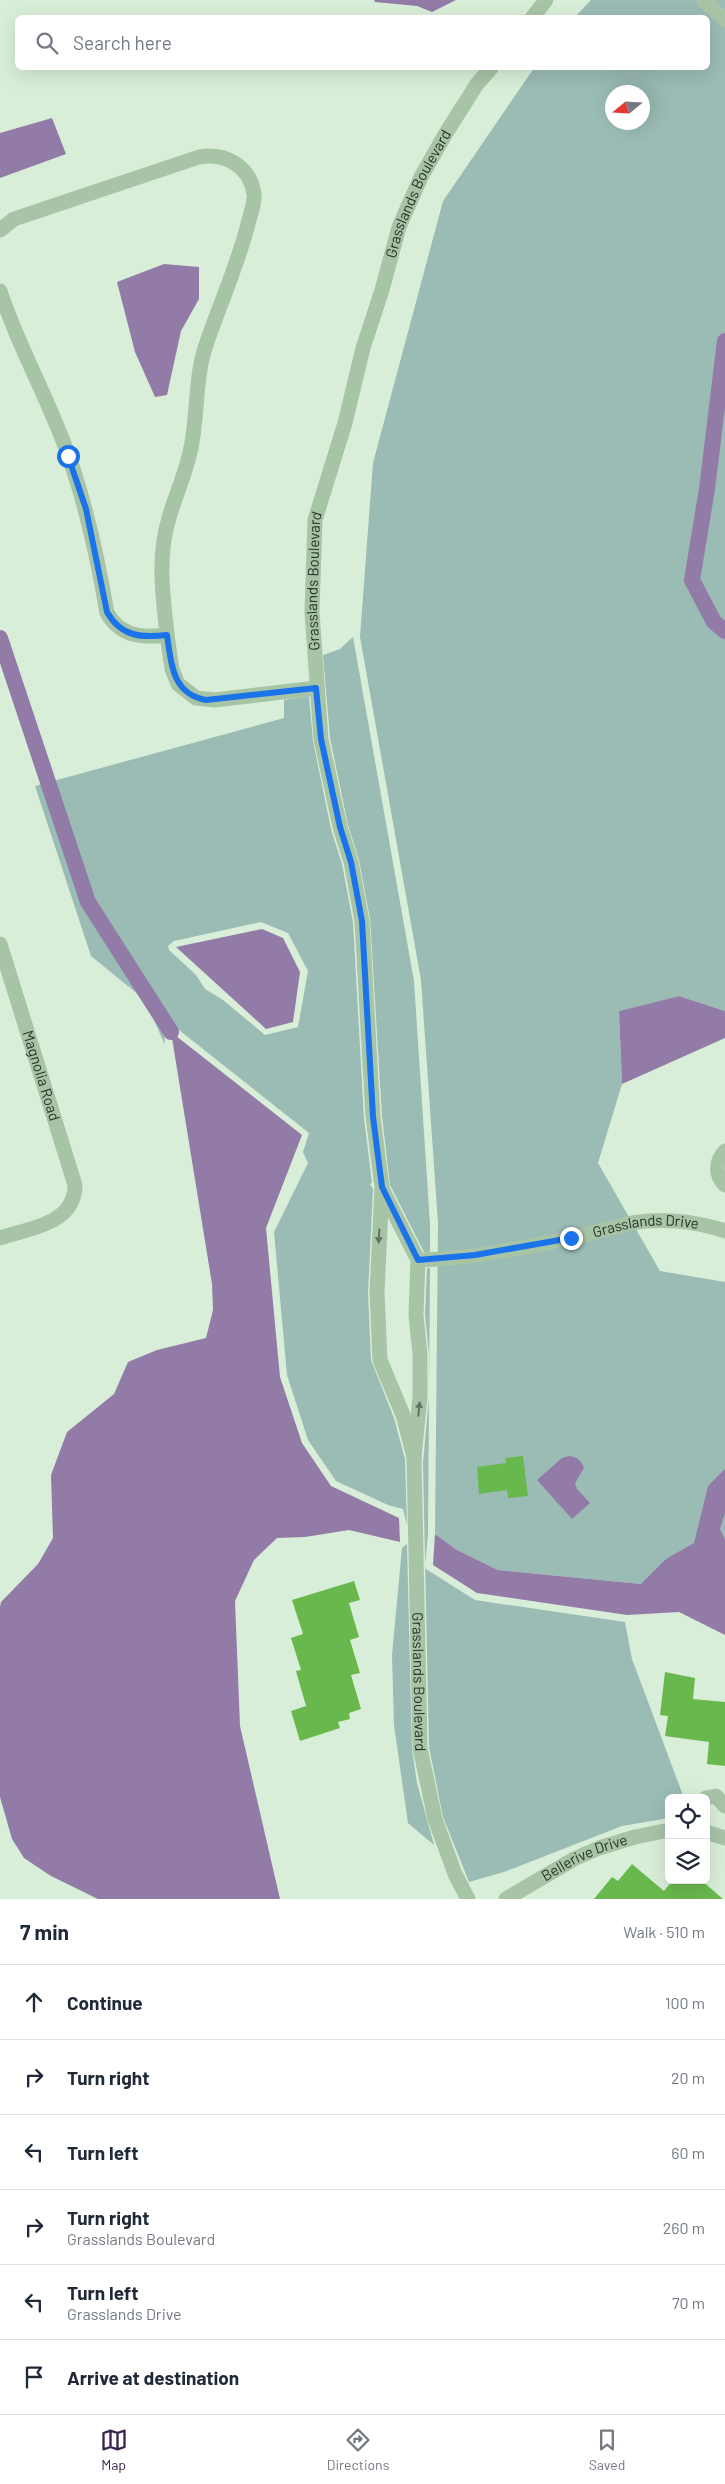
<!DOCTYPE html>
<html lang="en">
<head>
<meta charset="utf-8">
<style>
	:root { --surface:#fff; --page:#f6f6f7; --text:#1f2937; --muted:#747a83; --line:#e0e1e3; --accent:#3a214e }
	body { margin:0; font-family:Barlow,sans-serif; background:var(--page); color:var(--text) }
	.controls { position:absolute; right:15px; bottom:15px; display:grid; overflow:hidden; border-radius:8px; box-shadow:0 5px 20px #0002 }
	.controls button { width:45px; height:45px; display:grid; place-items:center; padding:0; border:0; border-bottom:1px solid var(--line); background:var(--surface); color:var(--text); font:25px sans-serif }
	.compass { position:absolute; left:605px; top:85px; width:45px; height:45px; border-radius:50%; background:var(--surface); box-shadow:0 5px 20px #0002; rotate:252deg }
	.stop { position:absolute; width:15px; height:15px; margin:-11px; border:4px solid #1a73e8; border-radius:50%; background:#fff }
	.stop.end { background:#1a73e8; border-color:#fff; box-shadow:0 1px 5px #0008 }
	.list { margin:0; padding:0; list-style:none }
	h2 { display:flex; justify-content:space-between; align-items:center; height:65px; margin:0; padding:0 20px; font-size:21px }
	h2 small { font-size:16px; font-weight:400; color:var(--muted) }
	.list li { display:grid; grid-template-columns:32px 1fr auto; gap:15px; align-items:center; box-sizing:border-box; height:75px; padding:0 20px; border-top:1px solid var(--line) }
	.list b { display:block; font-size:19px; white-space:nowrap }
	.list p { margin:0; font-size:16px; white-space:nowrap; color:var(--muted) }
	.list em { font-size:16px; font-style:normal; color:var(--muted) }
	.icon { flex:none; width:28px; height:28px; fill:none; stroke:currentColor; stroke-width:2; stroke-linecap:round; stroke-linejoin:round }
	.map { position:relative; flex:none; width:725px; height:1899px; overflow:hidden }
	.search { position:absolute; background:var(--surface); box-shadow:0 5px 20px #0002; left:15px; right:15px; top:15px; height:55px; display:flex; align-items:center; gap:12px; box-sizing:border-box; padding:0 18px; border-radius:8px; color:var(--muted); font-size:19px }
	.sheet { height:515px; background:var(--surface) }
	nav { display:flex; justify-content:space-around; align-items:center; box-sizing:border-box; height:70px; border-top:1px solid var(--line); background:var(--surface); font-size:14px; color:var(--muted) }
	nav a { display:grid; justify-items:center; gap:2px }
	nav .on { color:var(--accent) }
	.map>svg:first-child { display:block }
	.green { fill:#9bbbb5; fill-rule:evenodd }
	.water { fill:#937ba7 }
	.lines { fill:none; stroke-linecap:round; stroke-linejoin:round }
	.canal { stroke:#937ba7; stroke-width:16 }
	.building { fill:#69b84d }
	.minor { stroke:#a8c4a7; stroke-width:15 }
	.oneway { fill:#627360 }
	.route { stroke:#1a73e8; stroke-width:6 }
	.labels { text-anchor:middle; stroke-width:5; stroke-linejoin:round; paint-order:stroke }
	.street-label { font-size:15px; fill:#283126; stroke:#e4f6e5 }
</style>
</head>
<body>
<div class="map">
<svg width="725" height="1899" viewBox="0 0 725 1899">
	<rect width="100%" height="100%" fill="#d9eed9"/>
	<g class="green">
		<path d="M591,0h134v1011l-46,-15 -60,15 3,73 -24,79 62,108 65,11v338l-84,-36 -143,-14 -41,-20 -22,-16 3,-311 -17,-243 -61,-343 13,-174 70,-262 91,-133h174v-50l-133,-1zM612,92h30v30h-30z"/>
		<path d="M353,637l61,344 16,243v28h-6l-34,-67 -8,-69 -12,-197 -11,-59 -11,-35 -18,-87 -7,-83 17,-6z"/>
		<path d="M309,696l4,45 18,88 11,35 11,58 11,196 8,65 -2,1 3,5 -5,104 3,67 23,58 11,41 2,66 -4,-16 -15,-4 -52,-24 -28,-41 -21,-65 -13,-143 34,-69 -5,-11 6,-19 -135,-107h-7l-3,3 1,16 -20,-45 -54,-44 -56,-170 249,-68v-18zM261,922l27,11 20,38 -10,56 -33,8 -42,-35 -18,-11 -9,-14 -27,-25 -1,-4 6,-5z"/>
		<path d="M427,1268h3l-2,266 -3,31 1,4 49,31 150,22 7,37 52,139h-15v20l-47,8 -118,46 -35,10 -26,-65 -14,-70 -6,-284 6,-66v-43l-4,-39z"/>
		<path d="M407,1544l5,205 5,34 17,62 -26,-22 -14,-98 -2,-70 10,-107z"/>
	</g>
	<g class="water">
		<path d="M374,0h82l-24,12 -15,-6 -42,-4z"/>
		<path d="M52,118l14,36 -66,24v-45z"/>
		<path d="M164,264l35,3v32l-18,32 -14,64 -12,2 -20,-45 -18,-70z"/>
		<path d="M262,929l21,9 17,34 -7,50 -27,7 -90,-82z"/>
		<path d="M679,996l46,15v27l-103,46 -3,-73z"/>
		<path d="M171,1032l131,103 -36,93 14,149 22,66 29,43 68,32 1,24 -51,-12 -44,7 -28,1 -23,22 -19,41 5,125 40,173h-182l-47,-23 -27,-18 -12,-19 -12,-42v-190l1,-5 37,-38 15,-26 -2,-63 16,-43 47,-38 14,-32 29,-12 49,-12 7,-28 -1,-26z"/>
		<path d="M569,1456c9,1 12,4 15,12l-9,15 2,6 13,14 -18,16 -35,-39 25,-22z"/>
		<path d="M725,1469v44l-5,16 5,11v95l-46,-23 -52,3 -150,-22 -44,-28 2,-31 22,16 41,20 143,14 25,-25 28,-16 14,-57z"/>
	</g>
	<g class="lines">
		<g class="canal">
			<path d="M725,341l-18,148 -15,91 22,42 11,9"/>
			<path d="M0,638l88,264 83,130"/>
		</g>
	</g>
	<g class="building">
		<path d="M523,1456l5,40 -20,2 -1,-8 -28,4 -2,-27 29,-4 -1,-5z"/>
		<path d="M354,1581l6,19 -11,3 10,34 -9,3 10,33 -9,2 10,34 -12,4 1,6 -12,3 2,6 -40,13 -9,-30 15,-5 -10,-35 5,-1 -10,-32 12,-4 -11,-34z"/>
		<path d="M665,1672l30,6 -2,21 32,3v64l-18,-2 2,-22 -44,-6 3,-20 -8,-1z"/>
		<path d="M632,1864l32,27 9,-11h28l22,19h-129l18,-22 6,4z"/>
	</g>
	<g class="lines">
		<g class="minor">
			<path d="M704,0l21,20"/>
			<path d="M532,18l14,-18"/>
			<path d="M0,230l14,-11 185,-62c26,-5 51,9 55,37 1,9 -3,18 -5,26 -10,42 -28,81 -42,122 -12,33 -9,66 -15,100 -4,27 -16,51 -23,76 -12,39 -6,78 -2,117 -25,3 -46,2 -60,-22 -9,-53 -20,-105 -38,-156 -20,-57 -50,-109 -69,-166"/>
			<path d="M167,635l5,34 6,15 18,14 19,2 101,-12"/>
			<path id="s1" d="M0,944l75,241c0,39 -45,43 -75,53"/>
			<path d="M725,1151c-10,11 -10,24 0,34"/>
			<path id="s2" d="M382,1189l36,71 -2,55 4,39v43l-6,60 6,291 15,71 20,55 13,25"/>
			<path id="s3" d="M418,1260c52,-1 104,-12 154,-22 19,-4 37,-10 55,-14 31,-7 68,-3 98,7"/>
			<path id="s4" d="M414,1457l-11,-42 -23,-55 -3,-68 5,-105 -9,-70 -11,-196 -11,-59 -11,-35 -19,-88 -9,-127 3,-92 30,-97 18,-75 19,-58 17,-63 22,-50 25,-44 31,-49 14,-16"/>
			<path d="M706,1798l10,-2 9,10"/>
			<path d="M706,1832l19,6"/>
			<path id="s5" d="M506,1899l68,-40 25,-11 36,-11 34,-7"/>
		</g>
	</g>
	<defs><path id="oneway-solid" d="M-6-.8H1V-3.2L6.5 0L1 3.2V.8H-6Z" transform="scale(1.25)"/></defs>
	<g class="oneway">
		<use href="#oneway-solid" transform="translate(379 1236) rotate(93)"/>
		<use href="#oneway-solid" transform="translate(419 1409) rotate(-85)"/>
	</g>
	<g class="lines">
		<path class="route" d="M68,456l18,53 21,103c14,25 35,26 60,23 4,28 5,59 39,65l110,-12 5,51 19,88 11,35 11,59 11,196 9,70 36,73 57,-5 96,-17"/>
	</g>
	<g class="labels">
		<g class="street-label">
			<text dy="5" stroke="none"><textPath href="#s4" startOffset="1292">Grasslands Boulevard</textPath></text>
			<text dy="5" stroke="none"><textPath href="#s4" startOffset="888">Grasslands Boulevard</textPath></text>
			<text dy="5" stroke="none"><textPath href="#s1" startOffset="138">Magnolia Road</textPath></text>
			<text dy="5" stroke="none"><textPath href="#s3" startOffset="231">Grasslands Drive</textPath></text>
			<text dy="5" stroke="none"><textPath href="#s2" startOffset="502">Grasslands Boulevard</textPath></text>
			<text dy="5" stroke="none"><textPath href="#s5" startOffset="89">Bellerive Drive</textPath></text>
		</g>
	</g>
</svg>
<div class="controls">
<button><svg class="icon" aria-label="locate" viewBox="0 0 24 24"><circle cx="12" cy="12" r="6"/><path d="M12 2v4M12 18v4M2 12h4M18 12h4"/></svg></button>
<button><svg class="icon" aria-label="layers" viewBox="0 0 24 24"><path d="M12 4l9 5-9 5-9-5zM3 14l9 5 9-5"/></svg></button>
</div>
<svg class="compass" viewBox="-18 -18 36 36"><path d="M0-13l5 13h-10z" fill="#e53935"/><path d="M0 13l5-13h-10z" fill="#747a83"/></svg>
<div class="stop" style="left:68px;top:456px"></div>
<div class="stop end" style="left:571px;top:1238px"></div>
<div class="search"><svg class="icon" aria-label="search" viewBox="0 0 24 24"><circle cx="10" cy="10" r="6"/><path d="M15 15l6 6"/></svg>Search here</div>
</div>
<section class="sheet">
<h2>7 min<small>Walk · 510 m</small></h2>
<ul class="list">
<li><svg class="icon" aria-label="ahead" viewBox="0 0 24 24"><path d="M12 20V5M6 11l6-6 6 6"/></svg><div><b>Continue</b></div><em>100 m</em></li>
<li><svg class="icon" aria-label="right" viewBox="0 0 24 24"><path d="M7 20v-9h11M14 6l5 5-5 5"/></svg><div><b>Turn right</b></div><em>20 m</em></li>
<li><svg class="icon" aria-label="left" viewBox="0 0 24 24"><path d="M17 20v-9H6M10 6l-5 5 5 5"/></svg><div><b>Turn left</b></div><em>60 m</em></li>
<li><svg class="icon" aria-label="right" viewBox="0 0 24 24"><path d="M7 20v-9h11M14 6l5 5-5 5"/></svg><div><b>Turn right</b><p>Grasslands Boulevard</p></div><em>260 m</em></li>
<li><svg class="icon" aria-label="left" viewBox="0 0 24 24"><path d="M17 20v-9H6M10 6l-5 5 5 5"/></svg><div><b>Turn left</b><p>Grasslands Drive</p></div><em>70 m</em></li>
<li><svg class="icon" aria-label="arrive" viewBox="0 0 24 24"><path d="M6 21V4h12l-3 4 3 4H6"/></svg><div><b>Arrive at destination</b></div></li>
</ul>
</section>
<nav>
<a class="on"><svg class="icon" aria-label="map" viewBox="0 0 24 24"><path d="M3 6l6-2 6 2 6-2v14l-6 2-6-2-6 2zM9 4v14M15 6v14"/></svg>Map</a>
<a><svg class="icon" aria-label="directions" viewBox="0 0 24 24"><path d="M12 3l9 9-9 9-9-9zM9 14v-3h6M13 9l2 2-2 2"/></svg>Directions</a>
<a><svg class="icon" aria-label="saved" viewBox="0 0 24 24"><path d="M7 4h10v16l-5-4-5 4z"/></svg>Saved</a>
</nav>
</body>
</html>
